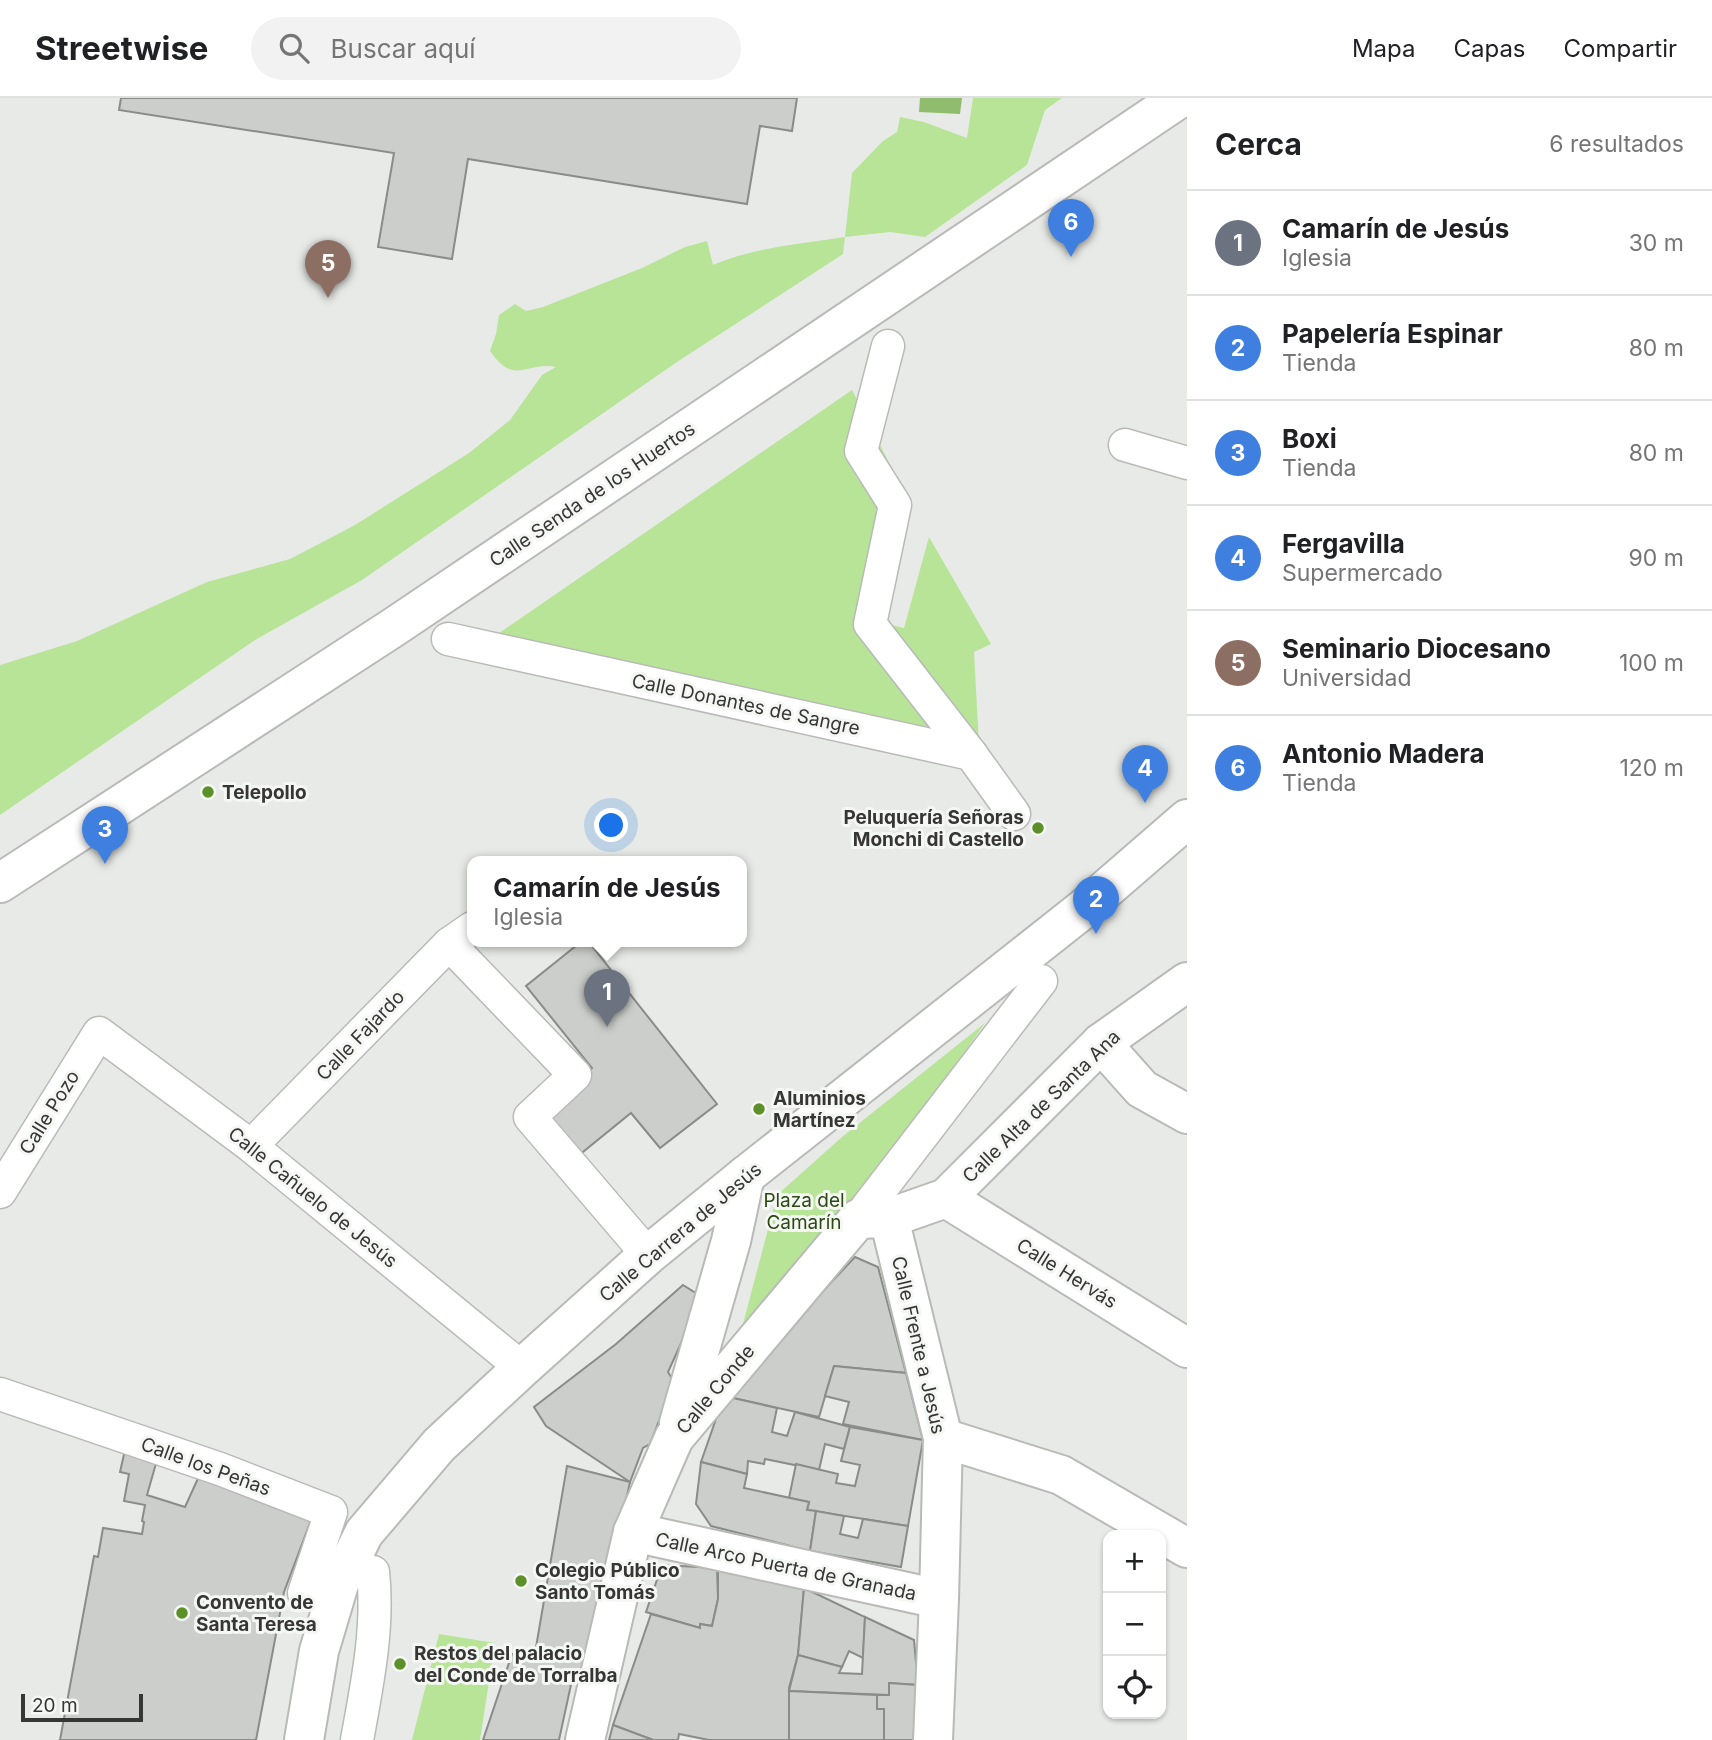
<!DOCTYPE html>
<html lang="es">
<head>
<meta charset="utf-8">
<style>
	:root { --surface:#fff; --page:#f2f2f2; --text:#202124; --muted:#757577; --line:#e0e0e0; --accent:#b45309 }
	body { margin:0; font-family:Inter,sans-serif; background:var(--page); color:var(--text) }
	.controls { position:absolute; right:21px; bottom:21px; display:grid; overflow:hidden; border-radius:14px; box-shadow:0 2px 5px #0004 }
	.controls button { width:63px; height:63px; display:grid; place-items:center; padding:0; border:0; border-bottom:2px solid var(--line); background:var(--surface); color:var(--text); font:35px sans-serif }
	.scale { position:absolute; left:21px; bottom:18px; width:122px; box-sizing:border-box; padding-left:7px; border:4px solid #363635; border-top:0; font-size:19px; line-height:24px; white-space:nowrap; color:#363635; -webkit-text-stroke:5px #f5f7f4; paint-order:stroke }
	.you { position:absolute; left:612px; top:728px; width:24px; height:24px; margin:-18px; border:5px solid #fff; border-radius:50%; background:#1a73e8; box-shadow:0 0 0 10px #1a73e833 }
	.badge { display:grid; place-items:center; width:46px; height:46px; border-radius:50%; background:var(--accent); color:#fff; font-size:23px; font-weight:700 }
	.pin { position:absolute; translate:-50% -58px; filter:drop-shadow(0 2px 4px #0008) }
	.pin::after { content:''; position:absolute; top:37px; width:24px; height:21px; background:inherit; clip-path:polygon(0 0,100% 0,50% 100%) }
	.popup { position:absolute; left:467px; top:758px; width:280px; height:91px; box-sizing:border-box; display:grid; place-content:center; border-radius:14px; background:var(--surface); filter:drop-shadow(0 2px 5px #0005); font-size:23px; white-space:nowrap; color:var(--muted) }
	.popup b { font-size:26px; color:var(--text) }
	.popup::after { content:''; position:absolute; left:50%; top:100%; margin-left:-14px; border:14px solid transparent; border-top-color:var(--surface) }
	.list { margin:0; padding:0; list-style:none }
	h2 { display:flex; justify-content:space-between; align-items:center; height:91px; margin:0; padding:0 28px; font-size:30px }
	h2 small { font-size:23px; font-weight:400; color:var(--muted) }
	.list li { display:grid; grid-template-columns:46px 1fr auto; gap:21px; align-items:center; box-sizing:border-box; height:105px; padding:0 28px; border-top:2px solid var(--line) }
	.list b { display:block; font-size:26px; white-space:nowrap }
	.list p { margin:0; font-size:23px; white-space:nowrap; color:var(--muted) }
	.list em { font-size:23px; font-style:normal; color:var(--muted) }
	.icon { flex:none; width:38px; height:38px; fill:none; stroke:currentColor; stroke-width:2; stroke-linecap:round; stroke-linejoin:round }
	.map { position:relative; flex:none; width:1187px; height:1642px; overflow:hidden }
	header { display:flex; align-items:center; gap:42px; box-sizing:border-box; height:98px; padding:0 35px; background:var(--surface); border-bottom:2px solid var(--line) }
	header strong { font-size:33px }
	nav { display:flex; gap:38px; margin-inline-start:auto; font-size:24px }
	.search { width:490px; height:63px; background:var(--page); display:flex; align-items:center; gap:18px; box-sizing:border-box; padding:0 24px; border-radius:38px; color:var(--muted); font-size:26px }
	main { display:flex }
	aside { flex:1; background:var(--surface) }
	.map>svg:first-child { display:block }
	.green { fill:#b8e498 }
	.water { fill:#8fbc6d }
	.building { fill:#cccecb; stroke:#8a8c89; stroke-width:2 }
	.lines { fill:none; stroke-linecap:round; stroke-linejoin:round }
	.pedestrian-casing { stroke:#b9bab8; stroke-width:35 }
	.minor-casing { stroke:#b9bab8; stroke-width:42 }
	.pedestrian { stroke:#fff; stroke-width:32 }
	.minor { stroke:#fff; stroke-width:38 }
	.poi-dot { fill:#5c9029; stroke:#f5f7f4; stroke-width:2.5 }
	.labels { text-anchor:middle; stroke-width:6; stroke-linejoin:round; paint-order:stroke }
	.street-label { font-size:19px; fill:#363635; stroke:#f5f7f4 }
	.poi-label { font-size:19px; font-weight:bold; fill:#363635; stroke:#f5f7f4; text-anchor:start }
	.park-label { font-size:19px; fill:#2c4911; stroke:#f5f7f4 }
</style>
</head>
<body>
<header>
<strong>Streetwise</strong>
<div class="search"><svg class="icon" aria-label="search" viewBox="0 0 24 24"><circle cx="10" cy="10" r="6"/><path d="M15 15l6 6"/></svg>Buscar aquí</div>
<nav><a>Mapa</a><a>Capas</a><a>Compartir</a></nav>
</header>
<main>
<div class="map">
<svg width="1187" height="1642" viewBox="0 0 1187 1642">
	<rect width="100%" height="100%" fill="#e8eae7"/>
	<g class="green">
		<path d="M973,0h89l-17,12 -18,55 -102,72 -35,-5 -45,5 -2,17 -166,108 -315,218 -107,60 -255,175v-150l77,-24 130,-59 83,-23 65,-34 114,-72 41,-33 32,-45 14,-8c-30,-6 -41,20 -66,-16l6,-17 3,-19 16,-11 11,7 17,-4 99,-39 43,-21 22,-6 6,24c42,-18 88,-21 132,-28l7,-64 31,-32 14,-9 3,-15 24,5 43,16z"/>
		<path d="M852,292l58,114 -31,118 25,6 25,-91 62,107 -17,8 5,93 -487,-107z"/>
		<path d="M985,925l-85,121 -162,199 39,-148 65,-58z"/>
		<path d="M439,1536l56,9 -15,97h-68z"/>
	</g>
	<path class="water" d="M920,0h42l-2,16 -41,-2z"/>
	<g class="building">
		<path d="M121,0h676l-5,33 -32,-5 -13,78 -279,-45 -16,100 -74,-12 16,-94 -275,-43z"/>
		<path d="M582,843h6l129,163 -57,44 -29,-35 -58,47 -37,-47 56,-45 -66,-82z"/>
		<path d="M855,1159l23,10 28,106 -72,-7 -15,51 -95,-21z"/>
		<path d="M683,1187l19,12 -34,75 6,10 -24,62 -7,4 -13,34 -84,-56 -12,-19 82,-63z"/>
		<path d="M834,1268l72,7 17,67 -80,-16 6,-22 -24,-6z"/>
		<path d="M724,1298l53,12 -5,24 15,4 8,-24 55,15 -6,22 -19,-5 -6,26 -54,-11 -1,5 -16,-3 -1,13 -46,-12z"/>
		<path d="M850,1329l73,13 -15,86 -101,-16 2,-8 -20,-4 7,-34 42,10 -2,9 19,3 5,-21 -19,-4z"/>
		<path d="M125,1352l32,10 -10,35 38,12 15,-33 113,41 -29,77 -28,148h-196l34,-184 4,1 5,-29 39,6 2,-12 -2,-1 3,-16 -21,-4 5,-27 -9,-2z"/>
		<path d="M701,1364l46,12 -3,14 65,14 -2,8 9,1 -6,40 -99,-25 -15,-22z"/>
		<path d="M567,1368l63,16 -42,194 -16,4 -13,60h-76l29,-86 23,-1z"/>
		<path d="M816,1413l28,5 -4,18 18,4 5,-19 45,7 -7,41 -91,-16z"/>
		<path d="M662,1467l55,3 1,31 -6,27 -12,-2v4l-54,-16z"/>
		<path d="M758,1472l46,18 -6,67 -9,33v52h-80l-30,-6 -1,6h-25l-40,-15 38,-111 49,14v-4l12,2 6,-27v-28z"/>
		<path d="M804,1490l61,29 -2,41 -14,-7 -7,16 -44,-12z"/>
		<path d="M865,1519l49,23 4,45 -29,-2v12l-100,-4 9,-36 44,12 -3,6 23,1z"/>
		<path d="M889,1585l29,2 6,55h-40v-31h-7v-14h12z"/>
		<path d="M789,1593l88,4v14h7v31h-95z"/>
		<path d="M613,1627l40,15h-44z"/>
	</g>
	<g class="lines">
		<g class="pedestrian-casing">
			<g id="pedestrian">
				<path d="M888,248l-27,105 34,54 -25,119 101,130"/>
				<path d="M1125,347l62,18"/>
				<path d="M448,541l523,115 43,60"/>
				<path d="M449,846l126,131 -45,42 118,138"/>
				<path d="M251,1048l198,-202 23,-16"/>
				<path d="M0,1094l99,-159 152,113 271,222"/>
				<path d="M858,1121l183,-238"/>
				<path d="M0,1296l220,75 111,43 -27,81"/>
				<path d="M357,1642c10,-55 22,-112 16,-168"/>
			</g>
		</g>
		<g class="minor-casing">
			<g id="minor">
				<path d="M0,785l394,-256 786,-529"/>
				<path d="M1101,945l41,46 45,25"/>
				<path d="M946,1100l241,150"/>
				<path d="M889,1120l54,220 -4,161 -6,141"/>
				<path d="M679,1325l52,-182 14,-65"/>
				<path d="M943,1340l118,37 126,73"/>
				<path d="M633,1434l306,67"/>
				<path d="M304,1642l15,-89 20,-67 25,-51 75,-88 83,-77 126,-113 97,-79 337,-266 105,-91"/>
				<path d="M585,1642l48,-208 41,-94 184,-219 31,-1 57,-20 155,-155 86,-61"/>
			</g>
		</g>
		<use href="#pedestrian" class="pedestrian"/>
		<use href="#minor" class="minor"/>
	</g>
	<g class="poi-dot">
		<circle cx="208" cy="694" r="7"/>
		<circle cx="1038" cy="730" r="7"/>
		<circle cx="759" cy="1011" r="7"/>
		<circle cx="521" cy="1483" r="7"/>
		<circle cx="182" cy="1515" r="7"/>
		<circle cx="400" cy="1566" r="7"/>
	</g>
	<g class="labels">
		<g class="street-label">
			<text transform="translate(592 396) rotate(-34)" y="7">Calle Senda de los Huertos</text>
			<text transform="translate(746 606) rotate(12)" y="7">Calle Donantes de Sangre</text>
			<text transform="translate(360 937) rotate(-46)" y="7">Calle Fajardo</text>
			<text transform="translate(1041 1008) rotate(-44)" y="7">Calle Alta de Santa Ana</text>
			<text transform="translate(49 1014) rotate(-58)" y="7">Calle Pozo</text>
			<text transform="translate(313 1099) rotate(39)" y="7">Calle Cañuelo de Jesús</text>
			<text transform="translate(680 1134) rotate(-40)" y="7">Calle Carrera de Jesús</text>
			<text transform="translate(1067 1175) rotate(32)" y="7">Calle Hervás</text>
			<text transform="translate(919 1247) rotate(77)" y="7">Calle Frente a Jesús</text>
			<text transform="translate(715 1291) rotate(-50)" y="7">Calle Conde</text>
			<text transform="translate(206 1368) rotate(20)" y="7">Calle los Peñas</text>
			<text transform="translate(786 1468) rotate(12)" y="7">Calle Arco Puerta de Granada</text>
		</g>
		<g class="poi-label">
			<text x="222" y="701">Telepollo</text>
			<text x="1024" y="726" text-anchor="end">Peluquería Señoras<tspan x="1024" dy="22">Monchi di Castello</tspan></text>
			<text x="773" y="1007">Aluminios<tspan x="773" dy="22">Martínez</tspan></text>
			<text x="535" y="1479">Colegio Público<tspan x="535" dy="22">Santo Tomás</tspan></text>
			<text x="196" y="1511">Convento de<tspan x="196" dy="22">Santa Teresa</tspan></text>
			<text x="414" y="1562">Restos del palacio<tspan x="414" dy="22">del Conde de Torralba</tspan></text>
		</g>
		<g class="park-label">
			<text x="804" y="1109">Plaza del<tspan x="804" dy="22">Camarín</tspan></text>
		</g>
	</g>
</svg>
<div class="controls">
<button>+</button>
<button>−</button>
<button><svg class="icon" aria-label="locate" viewBox="0 0 24 24"><circle cx="12" cy="12" r="6"/><path d="M12 2v4M12 18v4M2 12h4M18 12h4"/></svg></button>
</div>
<div class="scale">20 m</div>
<div class="you"></div>
<div class="pin badge" style="left:607px;top:929px;background:#6b7280">1</div>
<div class="popup"><b>Camarín de Jesús</b>Iglesia</div>
<div class="pin badge" style="left:1096px;top:836px;background:#3f7fe0">2</div>
<div class="pin badge" style="left:105px;top:766px;background:#3f7fe0">3</div>
<div class="pin badge" style="left:1145px;top:705px;background:#3f7fe0">4</div>
<div class="pin badge" style="left:328px;top:200px;background:#8d6e63">5</div>
<div class="pin badge" style="left:1071px;top:159px;background:#3f7fe0">6</div>
</div>
<aside>
<h2>Cerca<small>6 resultados</small></h2>
<ul class="list">
<li><span class="badge" style="background:#6b7280">1</span><div><b>Camarín de Jesús</b><p>Iglesia</p></div><em>30 m</em></li>
<li><span class="badge" style="background:#3f7fe0">2</span><div><b>Papelería Espinar</b><p>Tienda</p></div><em>80 m</em></li>
<li><span class="badge" style="background:#3f7fe0">3</span><div><b>Boxi</b><p>Tienda</p></div><em>80 m</em></li>
<li><span class="badge" style="background:#3f7fe0">4</span><div><b>Fergavilla</b><p>Supermercado</p></div><em>90 m</em></li>
<li><span class="badge" style="background:#8d6e63">5</span><div><b>Seminario Diocesano</b><p>Universidad</p></div><em>100 m</em></li>
<li><span class="badge" style="background:#3f7fe0">6</span><div><b>Antonio Madera</b><p>Tienda</p></div><em>120 m</em></li>
</ul>
</aside>
</main>
</body>
</html>
